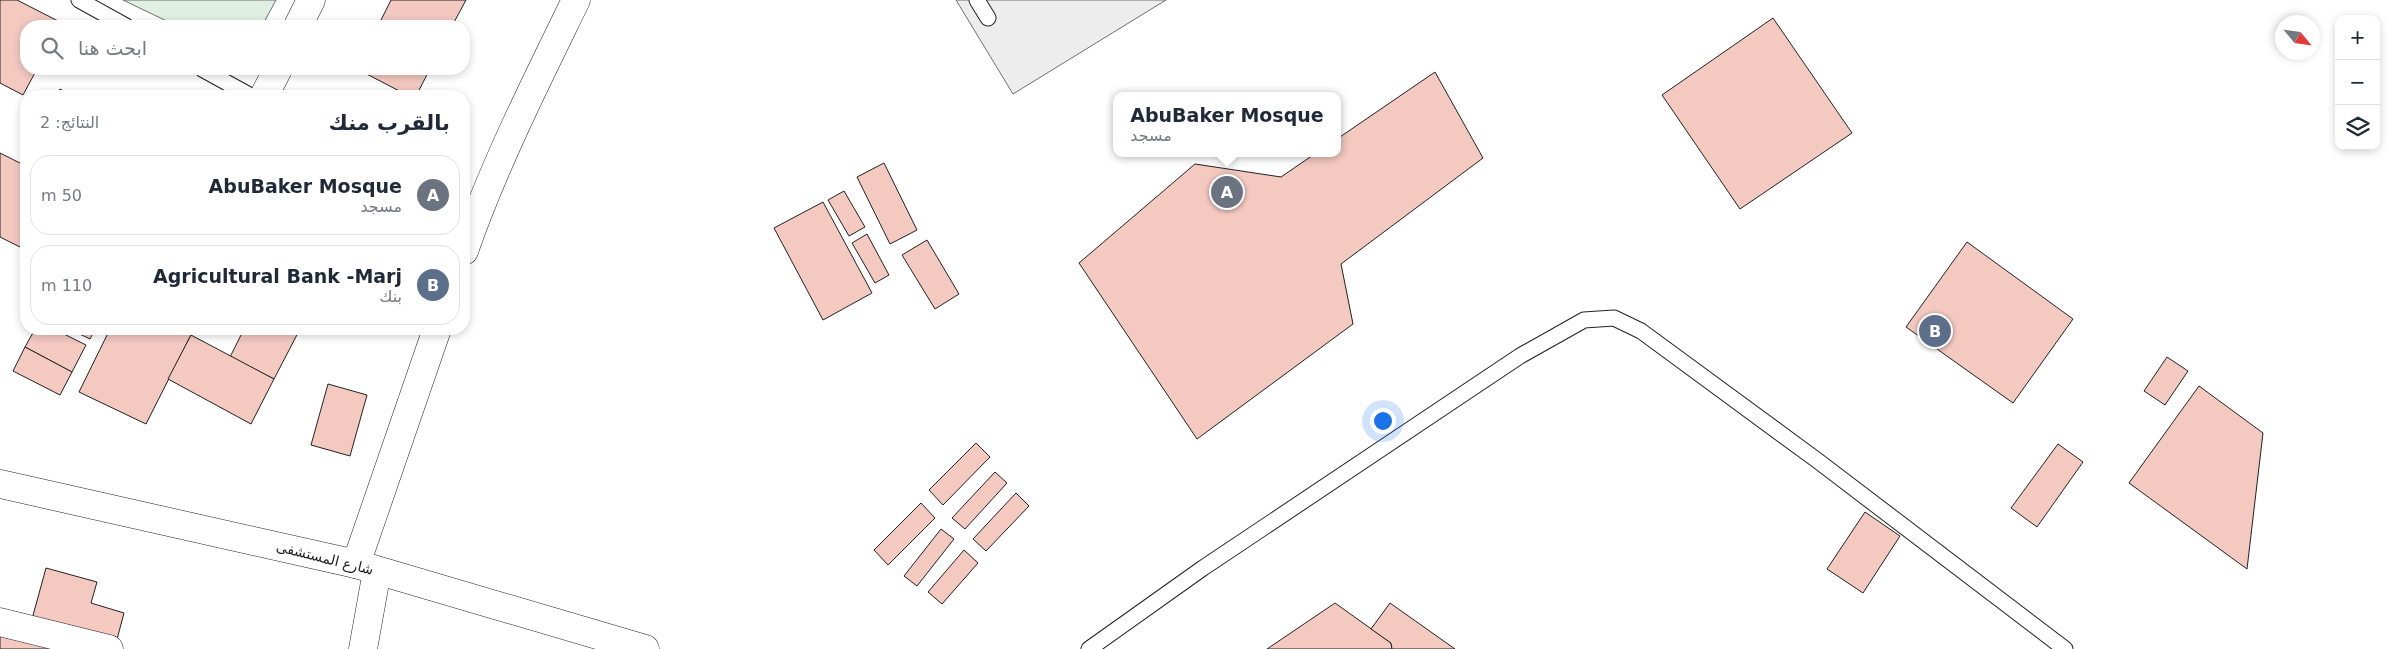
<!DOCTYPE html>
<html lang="ar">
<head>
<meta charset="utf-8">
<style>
	:root { --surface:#fff; --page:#f6f6f7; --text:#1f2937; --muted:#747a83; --line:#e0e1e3; --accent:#b45309 }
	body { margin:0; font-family:"DejaVu Sans",Cairo,sans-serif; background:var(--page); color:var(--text); direction:rtl }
	.controls { position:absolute; right:15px; top:15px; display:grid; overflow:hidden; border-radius:10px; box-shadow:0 2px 8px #0003 }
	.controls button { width:45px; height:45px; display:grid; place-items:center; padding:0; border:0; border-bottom:1px solid var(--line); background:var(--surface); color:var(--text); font:25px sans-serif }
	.compass { position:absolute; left:2275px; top:15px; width:45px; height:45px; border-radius:50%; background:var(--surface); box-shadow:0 2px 8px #0003; rotate:119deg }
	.you { position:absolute; left:1382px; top:420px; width:18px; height:18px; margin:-12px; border:4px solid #fff; border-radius:50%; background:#1a73e8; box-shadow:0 0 0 8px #1a73e833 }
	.badge { display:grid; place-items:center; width:32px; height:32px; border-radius:50%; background:var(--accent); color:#fff; font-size:16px; font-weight:700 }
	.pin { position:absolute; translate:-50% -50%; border:2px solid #fff; box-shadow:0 1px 5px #0006 }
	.popup { position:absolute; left:1113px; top:92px; width:228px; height:65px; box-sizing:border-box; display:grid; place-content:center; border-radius:10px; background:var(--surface); filter:drop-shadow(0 1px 4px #0005); font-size:16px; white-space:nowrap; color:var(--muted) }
	.popup b { font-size:19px; color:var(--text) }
	.popup::after { content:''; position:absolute; left:50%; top:100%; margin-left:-10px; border:10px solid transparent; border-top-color:var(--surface) }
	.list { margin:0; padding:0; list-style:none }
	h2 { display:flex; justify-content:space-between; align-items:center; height:65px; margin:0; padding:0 20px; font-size:21px }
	h2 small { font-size:16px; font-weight:400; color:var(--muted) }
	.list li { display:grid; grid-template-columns:32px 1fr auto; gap:15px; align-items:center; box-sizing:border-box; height:80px; margin:0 10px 10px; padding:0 10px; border:1px solid var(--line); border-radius:20px }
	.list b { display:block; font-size:19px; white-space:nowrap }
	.list p { margin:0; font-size:16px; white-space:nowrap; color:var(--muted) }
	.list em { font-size:16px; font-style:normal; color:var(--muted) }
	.icon { flex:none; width:28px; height:28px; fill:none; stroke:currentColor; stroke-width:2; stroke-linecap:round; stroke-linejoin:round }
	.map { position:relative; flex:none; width:2395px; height:649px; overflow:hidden; direction:ltr }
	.search { position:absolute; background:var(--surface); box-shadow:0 2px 8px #0003; left:20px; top:20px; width:450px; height:55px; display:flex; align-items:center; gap:12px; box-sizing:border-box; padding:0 18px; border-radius:20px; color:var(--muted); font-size:19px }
	.panel { position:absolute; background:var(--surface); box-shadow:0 2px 8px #0003; left:20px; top:90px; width:450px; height:245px; border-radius:20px; direction:rtl }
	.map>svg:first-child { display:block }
	.green { fill:#e0efe3; stroke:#6f6f6f }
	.parking { fill:#ededed; stroke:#6f6f6f }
	.building { fill:#f3c9c0; stroke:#222 }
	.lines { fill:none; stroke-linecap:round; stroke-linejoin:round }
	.lane-casing { stroke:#222; stroke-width:17 }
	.street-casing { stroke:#222; stroke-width:29 }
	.secondary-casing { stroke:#222; stroke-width:29 }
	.highway-casing { stroke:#222; stroke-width:29 }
	.lane { stroke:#fff; stroke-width:15 }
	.street { stroke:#fff; stroke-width:28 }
	.secondary { stroke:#fff; stroke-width:28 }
	.highway { stroke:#fff; stroke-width:28 }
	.labels { text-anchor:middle; stroke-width:4; stroke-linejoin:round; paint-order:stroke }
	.street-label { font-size:14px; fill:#222; stroke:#fff }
</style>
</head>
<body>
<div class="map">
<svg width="2395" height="649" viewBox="0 0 2395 649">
	<rect width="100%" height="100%" fill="#fff"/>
	<path class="green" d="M123,0h153l-14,26h-85z"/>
	<path class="parking" d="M956,0h210l-153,94z"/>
	<g class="building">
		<path d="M0,0h17l45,23 -2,3h-34v43h11l-14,26 -23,-12z"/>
		<path d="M391,0h75l-14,26h-74z"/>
		<path d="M1773,18l79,115 -112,76 -78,-114z"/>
		<path d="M357,69h73l-14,27h-7z"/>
		<path d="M1435,72l48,86 -142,106 12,60 -156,115 -118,-176 116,-99 86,13 35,-24h21v-14z"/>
		<path d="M60,89l13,7h-18z"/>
		<path d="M0,153l26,13v84l-26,-13z"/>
		<path d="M884,163l33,67 -27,14 -33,-67z"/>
		<path d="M844,191l21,36 -16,9 -21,-36z"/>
		<path d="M823,202l49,91 -49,27 -49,-92z"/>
		<path d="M867,234l22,41 -14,8 -23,-40z"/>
		<path d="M927,240l32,54 -24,15 -33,-54z"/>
		<path d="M1967,242l106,77 -60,84 -107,-76z"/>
		<path d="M35,329h19l32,16 -14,27 -47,-25z"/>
		<path d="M69,329h26l-5,10z"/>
		<path d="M110,329h84l-48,95 -67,-32z"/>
		<path d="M244,329h56l-26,50 -44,-22z"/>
		<path d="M191,335l83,44 -23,45 -83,-45z"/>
		<path d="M25,347l47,25 -12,23 -47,-24z"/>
		<path d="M2167,357l21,14 -23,34 -21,-14z"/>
		<path d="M328,384l39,11 -17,61 -39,-11z"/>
		<path d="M2199,386l64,47 -16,136 -118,-86z"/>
		<path d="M976,443l14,14 -47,48 -14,-15z"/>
		<path d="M2058,444l25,18 -46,65 -26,-19z"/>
		<path d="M995,472l12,11 -42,46 -13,-11z"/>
		<path d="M1016,493l13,13 -43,45 -13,-12z"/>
		<path d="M921,503l14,15 -47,47 -14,-15z"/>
		<path d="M1865,512l35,24 -37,57 -36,-24z"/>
		<path d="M941,529l13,10 -37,47 -13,-10z"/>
		<path d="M964,550l14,13 -36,41 -14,-12z"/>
		<path d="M46,568l51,14 -6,21 33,10 -8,30 -84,-24z"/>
		<path d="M1335,603l56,40 1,6h-125z"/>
		<path d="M1390,603l65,46h-63l-1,-6 -20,-14z"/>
		<path d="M0,635l67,14h-67z"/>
	</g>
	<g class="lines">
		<g class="lane-casing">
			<g id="lane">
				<path d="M79,0l47,26"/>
				<path d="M977,0l11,18"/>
				<path d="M202,69l49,27"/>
				<path d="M1089,649l114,-81 317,-212 64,-36 30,-2 27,13 177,130 247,188"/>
			</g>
		</g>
		<g class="street-casing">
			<g id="street">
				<path d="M298,26l13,-26"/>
				<path d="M264,96l14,-27"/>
				<path d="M0,622l109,27"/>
				<path d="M363,649l14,-78"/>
			</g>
		</g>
		<g class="secondary-casing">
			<g id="secondary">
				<path d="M464,251c30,-86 72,-169 112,-251"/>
				<path d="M356,564l81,-235"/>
			</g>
		</g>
		<g class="highway-casing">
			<path id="highway" d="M0,484l356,80 289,85"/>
		</g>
		<use href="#lane" class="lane"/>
		<use href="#street" class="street"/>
		<use href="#secondary" class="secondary"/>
		<use href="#highway" class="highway"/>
	</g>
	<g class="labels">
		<g class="street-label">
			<text transform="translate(325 558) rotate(14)" y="5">شارع المستشفى</text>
		</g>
	</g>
</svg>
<div class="controls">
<button>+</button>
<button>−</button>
<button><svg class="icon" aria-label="layers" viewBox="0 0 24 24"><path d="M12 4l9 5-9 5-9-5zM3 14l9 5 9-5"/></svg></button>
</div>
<svg class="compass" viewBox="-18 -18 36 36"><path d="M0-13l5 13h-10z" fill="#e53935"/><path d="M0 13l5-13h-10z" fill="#747a83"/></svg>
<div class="you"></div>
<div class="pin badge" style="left:1227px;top:192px;background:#6b7280">A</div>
<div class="popup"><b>AbuBaker Mosque</b>مسجد</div>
<div class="pin badge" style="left:1935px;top:331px;background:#5c6f8a">B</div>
<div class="search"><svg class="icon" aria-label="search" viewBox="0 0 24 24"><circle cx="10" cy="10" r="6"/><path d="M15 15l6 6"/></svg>ابحث هنا</div>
<section class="panel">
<h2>بالقرب منك<small>النتائج: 2</small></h2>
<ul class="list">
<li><span class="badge" style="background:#6b7280">A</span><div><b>AbuBaker Mosque</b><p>مسجد</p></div><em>50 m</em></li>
<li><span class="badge" style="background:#5c6f8a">B</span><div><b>Agricultural Bank -Marj</b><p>بنك</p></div><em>110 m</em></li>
</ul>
</section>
</div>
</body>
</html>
